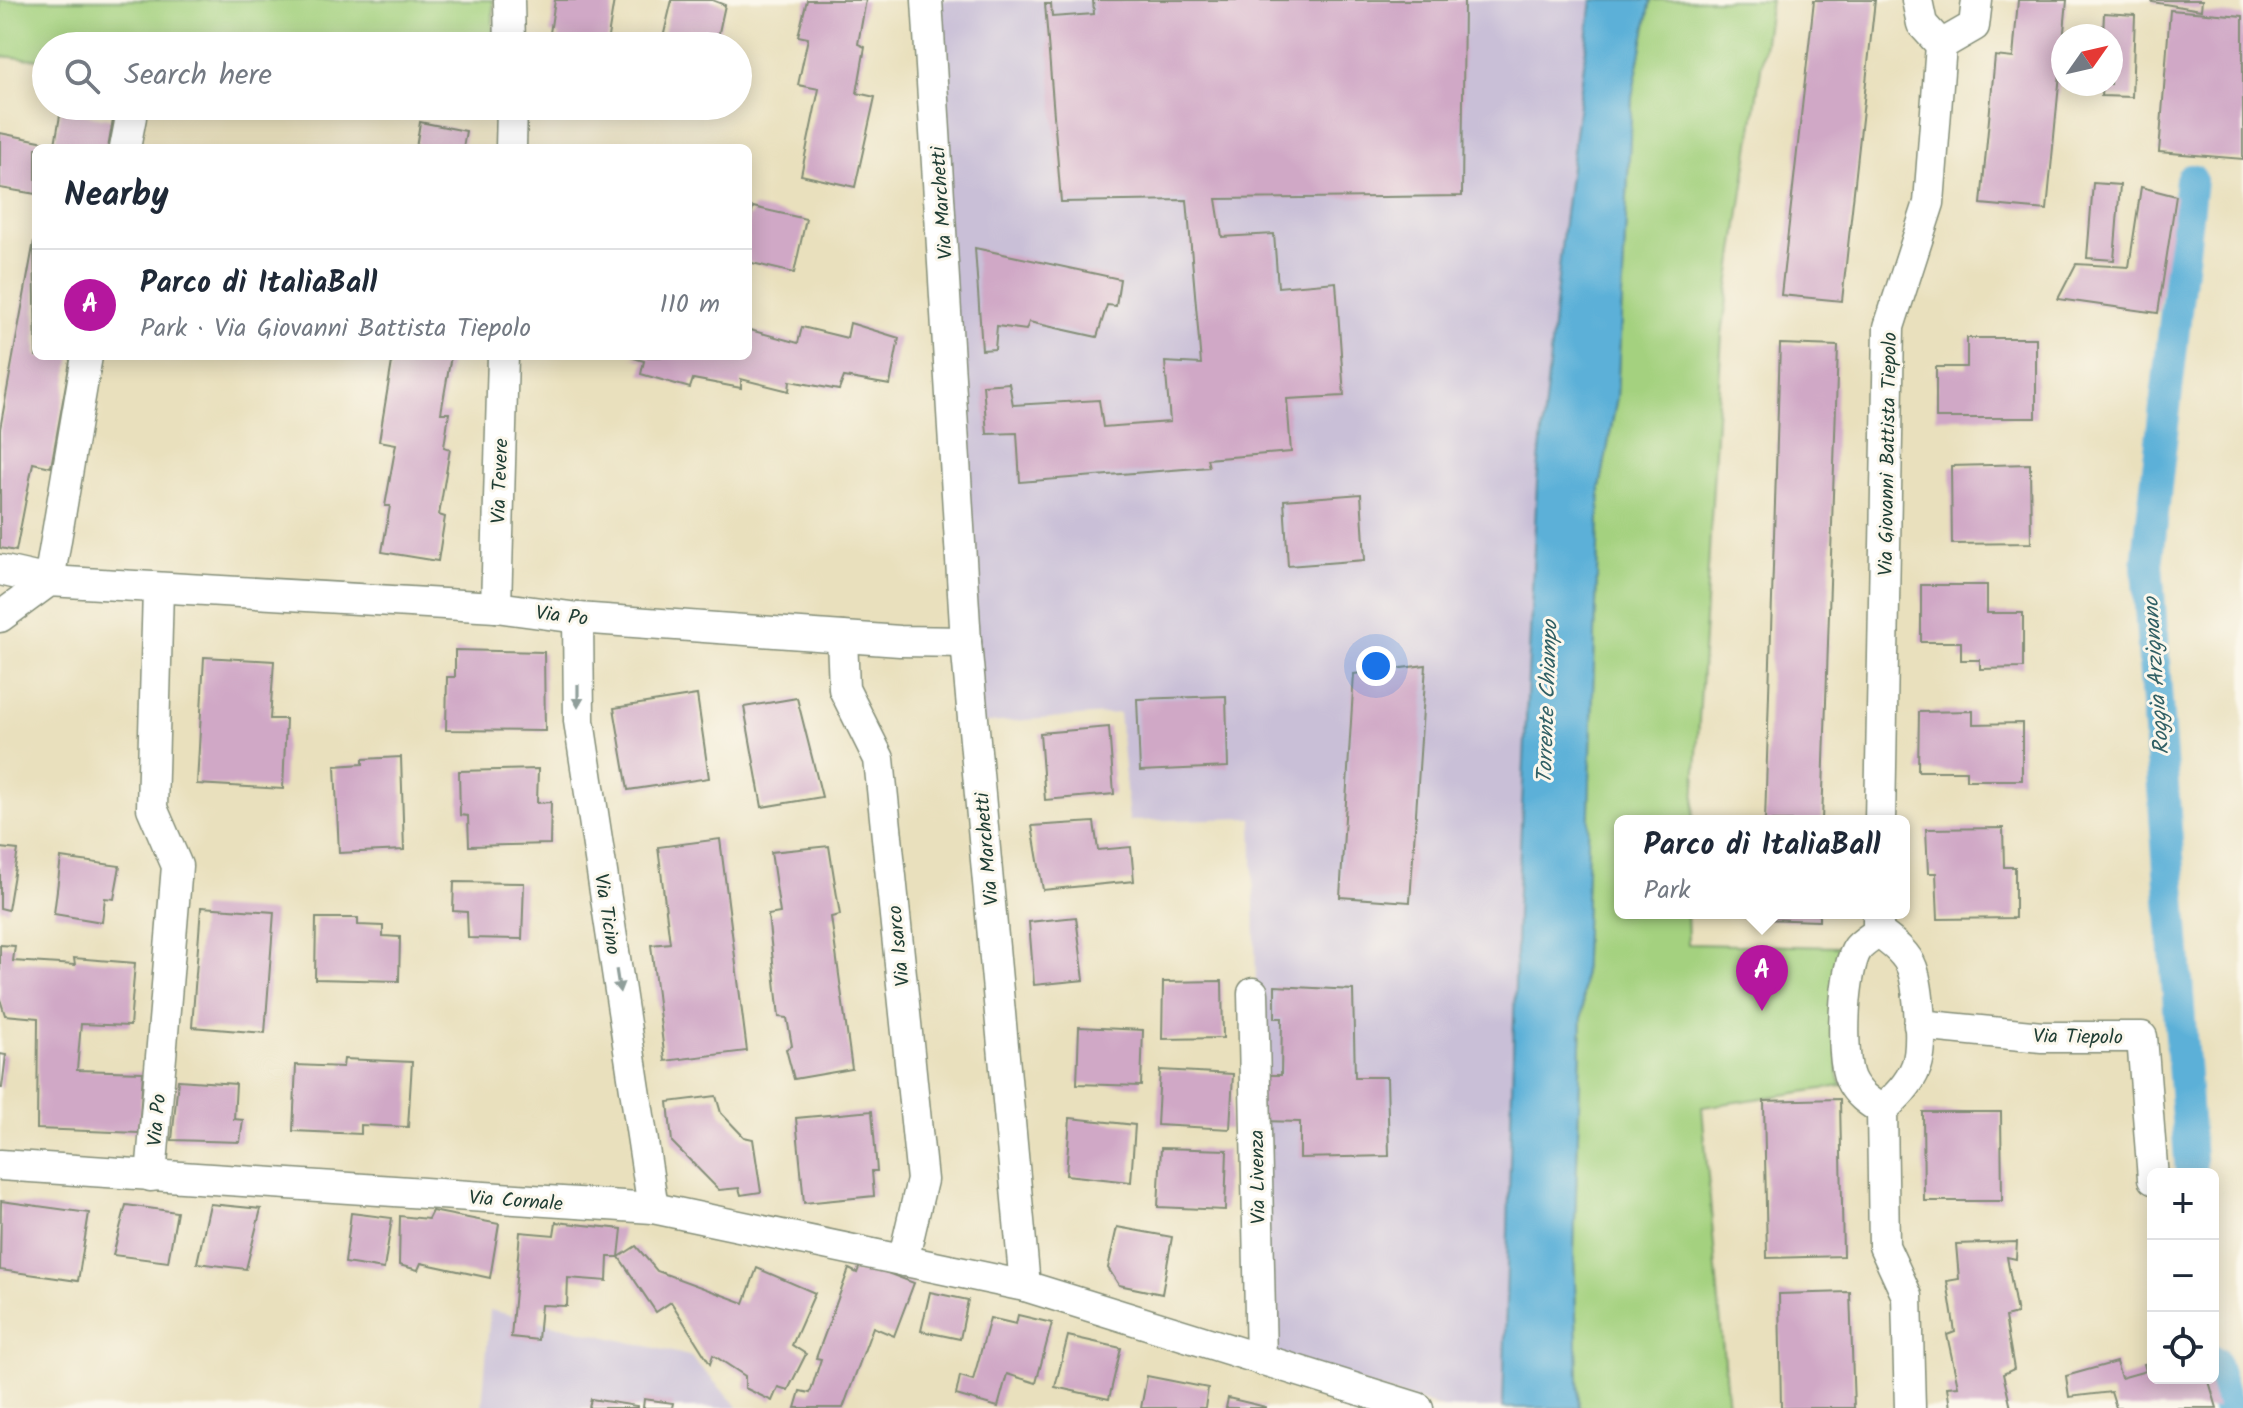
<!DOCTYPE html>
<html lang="en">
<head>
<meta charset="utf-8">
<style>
	:root { --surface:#fff; --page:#f2f2f3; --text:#1f2937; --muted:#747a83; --line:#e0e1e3; --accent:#b5179e }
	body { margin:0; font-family:Kalam,sans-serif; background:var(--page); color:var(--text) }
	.controls { position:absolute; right:24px; bottom:24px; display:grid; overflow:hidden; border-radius:12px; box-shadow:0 4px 20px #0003 }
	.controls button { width:72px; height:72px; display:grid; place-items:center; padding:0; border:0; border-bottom:2px solid var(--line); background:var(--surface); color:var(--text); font:40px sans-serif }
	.compass { position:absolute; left:2051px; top:24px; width:72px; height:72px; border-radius:50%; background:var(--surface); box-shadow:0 4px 20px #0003; rotate:56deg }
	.you { position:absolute; left:1376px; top:666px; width:28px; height:28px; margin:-20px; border:6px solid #fff; border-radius:50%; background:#1a73e8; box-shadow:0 0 0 12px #1a73e833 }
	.badge { display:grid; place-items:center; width:52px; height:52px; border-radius:50%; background:var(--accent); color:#fff; font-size:26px; font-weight:700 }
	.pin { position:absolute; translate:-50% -66px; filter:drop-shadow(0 2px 4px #0008) }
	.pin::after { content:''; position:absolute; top:42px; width:28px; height:24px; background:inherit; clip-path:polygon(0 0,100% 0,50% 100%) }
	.popup { position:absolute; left:1614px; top:815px; width:296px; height:104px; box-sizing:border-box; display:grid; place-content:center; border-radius:12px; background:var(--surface); filter:drop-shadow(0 2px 6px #0005); font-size:26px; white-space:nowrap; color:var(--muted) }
	.popup b { font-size:30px; color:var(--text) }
	.popup::after { content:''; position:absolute; left:50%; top:100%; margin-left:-16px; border:16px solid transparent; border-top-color:var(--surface) }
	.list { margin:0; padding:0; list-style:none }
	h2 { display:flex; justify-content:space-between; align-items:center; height:104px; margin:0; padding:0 32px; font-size:34px }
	h2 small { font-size:26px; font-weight:400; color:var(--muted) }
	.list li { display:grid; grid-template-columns:52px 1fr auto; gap:24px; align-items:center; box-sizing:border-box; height:112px; padding:0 32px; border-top:2px solid var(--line) }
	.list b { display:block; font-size:30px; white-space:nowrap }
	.list p { margin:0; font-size:26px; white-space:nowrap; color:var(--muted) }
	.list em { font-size:26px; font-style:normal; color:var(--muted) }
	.icon { flex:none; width:44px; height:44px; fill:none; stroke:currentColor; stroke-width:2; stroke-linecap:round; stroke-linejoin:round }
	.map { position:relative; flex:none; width:2243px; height:1408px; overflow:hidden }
	.search { position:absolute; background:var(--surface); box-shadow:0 4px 20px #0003; left:32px; top:32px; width:720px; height:88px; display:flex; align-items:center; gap:20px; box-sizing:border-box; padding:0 28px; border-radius:44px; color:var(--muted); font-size:30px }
	.panel { position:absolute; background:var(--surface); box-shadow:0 4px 20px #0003; left:32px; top:144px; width:720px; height:216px; border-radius:12px }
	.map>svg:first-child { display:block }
	.industrial { fill:#c9bfd7 }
	.green { fill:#a4d17f; stroke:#62875a; stroke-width:2 }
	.water { fill:#5cb0d8; stroke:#3e7686; stroke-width:2 }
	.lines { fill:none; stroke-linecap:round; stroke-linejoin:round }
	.canal { stroke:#5cb0d8; stroke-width:32 }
	.building { fill:#d0a8c6 }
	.minor-casing { stroke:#848e78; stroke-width:33 }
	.minor { stroke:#fff; stroke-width:30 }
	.oneway { fill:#8f9e9a }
	.labels { text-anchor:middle; stroke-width:6; stroke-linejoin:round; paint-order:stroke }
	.street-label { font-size:20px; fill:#1f3d34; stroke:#fbf7ec }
	.water-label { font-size:22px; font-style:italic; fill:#316065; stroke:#fbf7ec }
</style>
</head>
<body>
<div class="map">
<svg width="2243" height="1408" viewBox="0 0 2243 1408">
	<rect width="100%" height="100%" fill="#fbf7ec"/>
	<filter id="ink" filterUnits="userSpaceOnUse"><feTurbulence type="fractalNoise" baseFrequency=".0125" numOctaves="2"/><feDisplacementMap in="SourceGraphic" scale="16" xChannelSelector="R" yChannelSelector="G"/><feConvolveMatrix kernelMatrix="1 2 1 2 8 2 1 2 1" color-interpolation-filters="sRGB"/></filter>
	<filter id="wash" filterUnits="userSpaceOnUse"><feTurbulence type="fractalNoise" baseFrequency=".006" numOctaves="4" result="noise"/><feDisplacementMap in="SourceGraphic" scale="32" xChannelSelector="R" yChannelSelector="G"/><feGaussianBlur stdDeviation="1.8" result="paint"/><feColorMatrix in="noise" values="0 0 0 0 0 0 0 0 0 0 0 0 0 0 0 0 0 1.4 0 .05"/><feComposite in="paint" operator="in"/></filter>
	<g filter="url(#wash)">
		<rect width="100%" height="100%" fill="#e9e0bd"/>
		<g class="industrial">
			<path d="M927,0h666l-30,230 -26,252 -20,431 -14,495h-60l-178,-54 -13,-536 -123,3 -10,-108 -144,11z"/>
			<path d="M490,1310l200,46 49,52h-257z"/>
		</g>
		<g class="green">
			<path d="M0,0h493v46h-447v14l-46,-4z"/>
			<path d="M1651,0h120l-49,334 -29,487h-73v92h67l1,31 151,3 -1,127 4,12 -140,21 26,301h-149l-5,-156 26,-764 17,-91 15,-300z"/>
		</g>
		<path class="water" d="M1592,0h59l-19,97 -15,300 -17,91 -26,764 5,156h-76l14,-495 20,-431 26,-252z"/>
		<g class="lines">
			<g class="canal">
				<path d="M2191,1174l-44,-609 44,-385"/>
				<path d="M2213,1361l15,47"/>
			</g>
		</g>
		<g id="blocks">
			<g class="building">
				<path d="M555,0h59l-7,43 9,3h-58l1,-11 -9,-2z"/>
				<path d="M672,0h40l13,5 -9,41h-55z"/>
				<path d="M807,0h59l-8,44 7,3 -8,46 18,4 -20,90 -54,-12 18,-86 -21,-4 10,-47 -10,-2z"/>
				<path d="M1093,0h371l-2,196 -246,3 6,38 52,-3 4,53 58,-5 8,114 -57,3 4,53 -84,7 2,8 -189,15 -3,-49 -30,1 -4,-49 26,-2 4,22 86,-5 4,27 67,-5 -5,-60 36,2 -14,-164 -126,2 -16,-198h6l1,13 42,-3z"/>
				<path d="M1814,0h61l-33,301 -61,-6z"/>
				<path d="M2018,0h49l-20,210 -66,-6 14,-148 18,2z"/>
				<path d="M2152,0h50l-1,10 -49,-8z"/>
				<path d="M2170,10l73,6v143l-84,-7z"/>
				<path d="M2104,13l31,2 -3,82 -31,-1 1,-12h9v-48h-8z"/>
				<path d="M61,110l52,10 -5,28h-72v46l-36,-6v-55l55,11z"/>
				<path d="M420,122l46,9 -3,17h-47z"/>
				<path d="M2093,183l27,2 -6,75 -27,-2z"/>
				<path d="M2141,187l35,9 -18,117 -100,-14 18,-35 53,3z"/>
				<path d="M753,207l53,12 -12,54 -46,-11v-46l3,1z"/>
				<path d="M34,241l2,115h35l-20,111 -18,-4 -17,88 -16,-3v-119z"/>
				<path d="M975,248l145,31 -4,27 -9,-1 -10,32 -68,-15 -3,8 -29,-4 -2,23 -13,1z"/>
				<path d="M850,323l49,15 -9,47 -46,-8 -5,13 -49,-9 -1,10 -48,-12v9l-48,-9 -3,9 -49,-14 3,-13 -14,-4 118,-1 2,-26 48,13 4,-16 45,11z"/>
				<path d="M1967,338h69v80h-100v-51h31z"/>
				<path d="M1780,344l58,2 -16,475h-57z"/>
				<path d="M393,356h58l-10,57h8l-5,34 6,2 -11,66 6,2 -7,44 -56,-9 8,-46h-5l11,-62 -17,-3z"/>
				<path d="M2030,464l1,79 -79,1 -1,-78z"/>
				<path d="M1361,494l4,66 -77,6 -4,-66z"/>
				<path d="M1921,585h66v28h36v55l-43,1v-9h-19v-18h-40z"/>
				<path d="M455,650l89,2 1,79 -99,-1 1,-53h8z"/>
				<path d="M204,657l70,4 -4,58h16l-3,70 -86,-5z"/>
				<path d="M1426,665l-16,237 -70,-5 14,-223z"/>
				<path d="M697,695l12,83 -81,12 -14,-82z"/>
				<path d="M1226,696l2,71 -88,4 -3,-72z"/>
				<path d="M797,698l25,99 -60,10 -18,-100z"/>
				<path d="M1973,711v13l49,-1v57h-56v-9h-48l1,-59z"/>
				<path d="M1109,727l5,67 -69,6 -5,-67z"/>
				<path d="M401,757l3,93 -65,3 -4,-87 28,-2v-5z"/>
				<path d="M538,769l-1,34 14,-1 -1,42 -81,2 -1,-30 -8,-1 -1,-44z"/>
				<path d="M1094,822l4,28 33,-3 3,34 -91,9 -11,-64z"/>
				<path d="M2003,828l1,39h11v51l-77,1 -2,-46h-8l-2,-44z"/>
				<path d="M720,839l27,212 -82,10 -14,-116 19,-2 -12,-96z"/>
				<path d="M829,846l11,69 -9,2 21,152 -58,10 -8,-30 6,-3 -5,-28 -8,-1 -11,-102 12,-2 -9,-61z"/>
				<path d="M0,848l18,2 -10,60 -8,-2z"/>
				<path d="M61,858l59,8 -6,33 -9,-1 -3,24 -48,-8z"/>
				<path d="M454,882l70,1 -2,56 -54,-1 -1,-26 -14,-1z"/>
				<path d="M201,907l73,5 -9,121 -73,-6z"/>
				<path d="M1762,913h57v8l-57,-2z"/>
				<path d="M1076,917l8,63 -50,5 -5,-63z"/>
				<path d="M316,918h42v7l25,1v10l17,1 -1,44 -84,-2z"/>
				<path d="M0,945l15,1 -2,15 62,4 -1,-7 61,5 -5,63 -49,-2 -4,46 66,2 -4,61 -102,-4 1,-111 -33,-3 -5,-16z"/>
				<path d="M1222,981l1,57 -61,1 1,-57z"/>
				<path d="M1275,986l78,4 2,87h32l2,79 -89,2v-36l-38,-1v-46h19l1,-57h-7z"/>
				<path d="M1079,1027l64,3 -2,56 -64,-2z"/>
				<path d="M0,1054l6,1 -4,33h-2z"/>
				<path d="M344,1059l68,3 -4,65 -47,-2v9l-68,-3 3,-66 47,2z"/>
				<path d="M1160,1070l73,4 -3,55 -73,-4z"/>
				<path d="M178,1080l58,4 -2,35 9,1 -3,22 -68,-2z"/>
				<path d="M716,1096l5,17 23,24 9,2 8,53 -20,3 -2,-7 -20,2 -47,-48 -4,-40z"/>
				<path d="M1840,1099l3,157 -76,2 -3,-157z"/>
				<path d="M872,1111l5,60h-5l2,25 -70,7 -8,-85z"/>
				<path d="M1923,1112h78l1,89h-78z"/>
				<path d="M1070,1118l65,7 -4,57 -65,-7z"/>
				<path d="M1161,1148l66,2 -2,60 -67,-3z"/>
				<path d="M1,1201l88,12 -11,68 -78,-11z"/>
				<path d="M210,1204l51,5 -15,60 -49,-6z"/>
				<path d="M126,1205l51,7 -9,50 -55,-7z"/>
				<path d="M432,1211l67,13 -9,54 -69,-15 -3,7 -19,-5 1,-49 28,3z"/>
				<path d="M351,1213l41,5 -8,51 -39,-6z"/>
				<path d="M556,1222l66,7 -3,28h-11l-1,24 -39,-3 -1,28 -26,-1 -3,35 -27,-3 9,-105 34,3z"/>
				<path d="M1117,1227l55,10 -10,57 -43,-9 -11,-17z"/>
				<path d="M2017,1242l-1,17 -9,-2 10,57 -12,3 9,52 -11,5 8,34h-61l-3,-21 11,-1 -11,-51 8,-3 -8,-51 12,-2 -3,-35z"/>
				<path d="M636,1246l21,25 87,32 13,-35 58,25 -23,52 14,9 -18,36 -10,-3 -6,14 -27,-13v-12l-32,-21 -3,9 -39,-62 -15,10 -37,-55z"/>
				<path d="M861,1263l53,20 -20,53 -21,-9 -30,81h-48l5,-17 10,2 11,-34 -5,-1 33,-89 8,4z"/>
				<path d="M930,1292l38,8 -8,39 -39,-8z"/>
				<path d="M1850,1292l4,116h-73l-2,-114z"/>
				<path d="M1018,1315l34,8 -16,60 -29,-9 -9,33 -42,-12 4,-19 13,4 17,-62 26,6z"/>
				<path d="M1068,1336l53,12 -12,51 -54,-12z"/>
				<path d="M2116,1362l5,16 25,-7 -2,-7 9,-2v16h55l9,30h-101l-5,-16 -42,5 -3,-21z"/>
				<path d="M1147,1376l61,12 -3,20h-64z"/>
				<path d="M1228,1398l38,9v1h-40z"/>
				<path d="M591,1399l46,7v2h-48z"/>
				<path d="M644,1399l29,4 -1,5h-29z"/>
			</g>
		</g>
	</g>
	<g filter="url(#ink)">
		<use href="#blocks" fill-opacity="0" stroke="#848e78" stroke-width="2"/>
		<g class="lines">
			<g class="minor-casing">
				<g id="minor">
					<path d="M509,0l1,46"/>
					<path d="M927,0l39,642 59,644 393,122"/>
					<path d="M1941,45l33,-19 3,-26"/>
					<path d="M125,148l6,-31"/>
					<path d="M511,148l1,-42"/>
					<path d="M0,570l49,11 38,-225"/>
					<path d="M496,607l7,-251"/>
					<path d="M0,617l49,-36 447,26 82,11 322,23 66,1"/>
					<path d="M578,618l1,103 74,487"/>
					<path d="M842,637l2,52 35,70 43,421 -19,81"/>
					<path d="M1880,821l9,-494 40,-124 12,-158 -19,-21 -5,-24"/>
					<path d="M1878,914v18c-6,5 -15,10 -20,16 -15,20 -18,109 -8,131 7,15 19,23 32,31"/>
					<path d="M1878,932c13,10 28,20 34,36 7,19 12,80 4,99 -7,18 -20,30 -34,43l2,136 23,50 3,112"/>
					<path d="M1253,993l8,367"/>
					<path d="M1919,1025l123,12h100l11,142"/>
					<path d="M0,1165l653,43 372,78"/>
					<path d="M151,1176l26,-310 -25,-58 6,-219"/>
				</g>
			</g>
			<use href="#minor" class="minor"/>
		</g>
		<defs><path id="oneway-solid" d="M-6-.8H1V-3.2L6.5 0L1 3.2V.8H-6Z" transform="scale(2)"/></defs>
		<g class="oneway">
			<use href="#oneway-solid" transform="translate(578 696) rotate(90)"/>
			<use href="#oneway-solid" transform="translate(618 981) rotate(81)"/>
		</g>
	</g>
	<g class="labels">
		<g class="street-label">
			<text transform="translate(941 203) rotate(-94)" y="7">Via Marchetti</text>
			<text transform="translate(1887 454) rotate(-89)" y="7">Via Giovanni Battista Tiepolo</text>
			<text transform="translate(499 481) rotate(-88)" y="7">Via Tevere</text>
			<text transform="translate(562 615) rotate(7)" y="7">Via Po</text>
			<text transform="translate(986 849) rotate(-95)" y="7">Via Marchetti</text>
			<text transform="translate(608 914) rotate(81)" y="7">Via Ticino</text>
			<text transform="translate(898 946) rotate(-96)" y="7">Via Isarco</text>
			<text transform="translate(2078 1036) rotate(1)" y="7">Via Tiepolo</text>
			<text transform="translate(156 1120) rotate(-85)" y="7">Via Po</text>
			<text transform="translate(1257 1177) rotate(-91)" y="7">Via Livenza</text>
			<text transform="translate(516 1200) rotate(4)" y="7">Via Cornale</text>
		</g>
		<g class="water-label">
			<text transform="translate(2155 676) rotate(-94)" y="8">Roggia Arzignano</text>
			<text transform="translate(1546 702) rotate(-88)" y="8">Torrente Chiampo</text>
		</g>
	</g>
</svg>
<div class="controls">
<button>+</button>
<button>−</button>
<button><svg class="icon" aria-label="locate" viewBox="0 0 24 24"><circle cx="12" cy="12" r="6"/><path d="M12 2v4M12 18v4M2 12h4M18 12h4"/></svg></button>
</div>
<svg class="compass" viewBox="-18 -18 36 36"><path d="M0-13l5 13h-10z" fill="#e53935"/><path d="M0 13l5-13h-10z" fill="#747a83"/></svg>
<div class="you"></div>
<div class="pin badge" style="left:1762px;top:1011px">A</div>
<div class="popup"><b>Parco di ItaliaBall</b>Park</div>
<div class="search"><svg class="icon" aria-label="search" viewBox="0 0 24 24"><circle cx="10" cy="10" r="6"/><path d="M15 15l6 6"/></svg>Search here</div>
<section class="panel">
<h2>Nearby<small></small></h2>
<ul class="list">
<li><span class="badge">A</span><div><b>Parco di ItaliaBall</b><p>Park · Via Giovanni Battista Tiepolo</p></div><em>110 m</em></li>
</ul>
</section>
</div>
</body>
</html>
